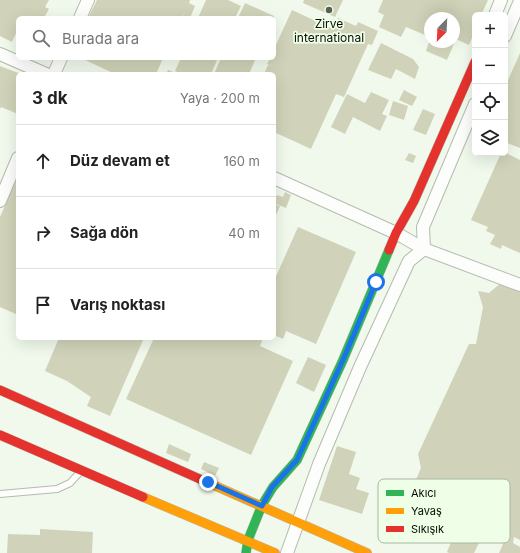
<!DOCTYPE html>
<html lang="tr">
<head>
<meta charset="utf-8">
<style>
	:root { --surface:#fff; --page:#f6f6f6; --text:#222; --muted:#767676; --line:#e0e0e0 }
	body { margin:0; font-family:Inter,sans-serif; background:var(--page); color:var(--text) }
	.controls { position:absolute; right:12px; top:12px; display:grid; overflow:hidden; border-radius:6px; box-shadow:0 4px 16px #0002 }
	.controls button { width:36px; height:36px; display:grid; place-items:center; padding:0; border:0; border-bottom:1px solid var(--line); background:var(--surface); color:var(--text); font:20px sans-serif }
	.compass { position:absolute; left:424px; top:12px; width:36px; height:36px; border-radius:50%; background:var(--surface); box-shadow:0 4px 16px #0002; rotate:204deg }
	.stop { position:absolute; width:12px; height:12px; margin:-9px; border:3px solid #1a73e8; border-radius:50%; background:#fff }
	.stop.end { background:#1a73e8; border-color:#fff; box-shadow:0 1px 4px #0008 }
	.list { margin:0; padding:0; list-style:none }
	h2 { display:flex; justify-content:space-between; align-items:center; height:52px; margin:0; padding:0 16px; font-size:17px }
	h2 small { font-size:13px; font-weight:400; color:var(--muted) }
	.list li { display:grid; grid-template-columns:26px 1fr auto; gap:12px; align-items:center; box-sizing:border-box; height:72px; padding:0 16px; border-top:1px solid var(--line) }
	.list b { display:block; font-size:15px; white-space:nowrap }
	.list em { font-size:13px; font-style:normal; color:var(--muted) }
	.icon { flex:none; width:22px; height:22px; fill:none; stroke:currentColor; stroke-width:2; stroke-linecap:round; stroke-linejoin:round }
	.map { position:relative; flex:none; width:520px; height:553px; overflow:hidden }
	.search { position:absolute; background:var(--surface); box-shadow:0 4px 16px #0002; left:16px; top:16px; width:260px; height:44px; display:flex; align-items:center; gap:10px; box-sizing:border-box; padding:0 14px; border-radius:6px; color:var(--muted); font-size:15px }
	.panel { position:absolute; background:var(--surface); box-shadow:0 4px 16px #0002; left:16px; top:72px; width:260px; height:268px; border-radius:6px }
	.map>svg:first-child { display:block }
	.building { fill:#d0d3b9 }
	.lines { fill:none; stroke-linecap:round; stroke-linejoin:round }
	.lane-casing { stroke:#b4bbb0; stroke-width:8 }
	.street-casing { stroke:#b4bbb0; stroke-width:14 }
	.fast-casing { stroke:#b4bbb0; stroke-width:10 }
	.slow-casing { stroke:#b4bbb0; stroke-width:10 }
	.jam-casing { stroke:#b4bbb0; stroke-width:10 }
	.lane { stroke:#fdfefc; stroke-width:6 }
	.street { stroke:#fdfefc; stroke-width:12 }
	.fast { stroke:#30b455; stroke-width:9 }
	.slow { stroke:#ff9f0a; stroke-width:9 }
	.jam { stroke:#e5322d; stroke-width:9 }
	.route { stroke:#1a73e8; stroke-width:5 }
	.poi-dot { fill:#596056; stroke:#effee7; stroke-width:1.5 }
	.labels { text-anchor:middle; stroke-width:3.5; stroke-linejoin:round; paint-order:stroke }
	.poi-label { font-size:12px; fill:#080d05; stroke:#effee7 }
	.key { fill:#effee7; stroke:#aab6a3; stroke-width:1 }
	.key-label { font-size:11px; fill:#080d05 }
</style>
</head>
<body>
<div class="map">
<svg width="520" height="553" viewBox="0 0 520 553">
	<rect width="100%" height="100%" fill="#f0f9ec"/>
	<g class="building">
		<path d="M0,0h49l-4,7 4,2 -5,9h-26v11l-6,13 -12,-6z"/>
		<path d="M97,0h93l-1,3 6,3 -5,12 -7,-1 2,-5 -3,6h-94z"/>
		<path d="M206,0h22l13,6 -6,12h-37z"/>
		<path d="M304,0h39l-8,17 -32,-14z"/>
		<path d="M383,0h105l-7,15h-6v15l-6,15 -13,-6 -9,21 -21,-9 3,-9h25v-24h-24v19l-24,-10 -5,10 -22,-10 5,-12 -6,-3z"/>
		<path d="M245,3l29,13v2h-36z"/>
		<path d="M292,10l41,19 5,-11 18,8 2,-4 20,9 -6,14 -4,-1 -24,53 -8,-3 -25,55 -37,-17v-58h-10l4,-9 6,2 -7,-3 3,-6h4v-9z"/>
		<path d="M381,43l32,16 6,8 -4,12 -19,-10 -5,10 -23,-9z"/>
		<path d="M520,53v95l-15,-6v-55z"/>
		<path d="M81,58h82l-7,16h-41z"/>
		<path d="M181,58h37l-7,16h-29l-7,-3z"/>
		<path d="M221,58h35l-7,16h-35z"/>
		<path d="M0,66l21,8h-3v40l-17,-7 -1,2z"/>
		<path d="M168,70l10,4h-12z"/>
		<path d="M404,90l13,7 -5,9 -13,-6z"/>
		<path d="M371,92l18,8 -7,14 5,2 -7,15 -27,-14 -8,17 -14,-7 16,-33 18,9z"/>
		<path d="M393,101l15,5 -4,14 -15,-5z"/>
		<path d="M423,109l12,5 -9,21 -13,-5z"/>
		<path d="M409,153l7,3 -3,7 -8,-3z"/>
		<path d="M501,153h5l14,7v93l-18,-8 -1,4 -11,-5 5,-9 -9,-4 2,-4 -17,-7z"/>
		<path d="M18,176v139l-18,-8v-90z"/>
		<path d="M285,192l6,3 -5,13 -12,-5 3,-8 6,2z"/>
		<path d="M274,204l6,2 -6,14z"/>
		<path d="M298,227l58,25 -40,92 -30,-13 -3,8 -9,-4v-54z"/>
		<path d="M502,282l18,8v250l-6,-3 -1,6 7,4v6h-21l7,-16 -20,-8 -12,24h-25l-2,-1 18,-44 11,-16 -10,-5 -27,56 -22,-9 6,-13 -21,-9 19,-44 -3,-14 51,-110h7l7,-37 -5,-16 11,2z"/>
		<path d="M59,338h85l-34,78 -23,-10 4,-9 -24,-16 -22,-10z"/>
		<path d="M154,338h109l-3,8 33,15 -42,94 -125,-56z"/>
		<path d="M308,357l18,8 -12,27 -18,-9z"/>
		<path d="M169,444l22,10 -3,8 -22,-9z"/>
		<path d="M337,446l19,6 -7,22 11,4 -4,11 13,4 -7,21 -43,-14z"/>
		<path d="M204,462l15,6 -4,8 -14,-7z"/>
		<path d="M40,529l53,3 -1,21h-85l1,-19 32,1z"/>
	</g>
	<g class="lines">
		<g class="lane-casing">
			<path id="lane" d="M0,494l57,-5 13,-6 11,-12"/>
		</g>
		<g class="street-casing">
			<g id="street">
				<path d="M495,15l6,-15"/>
				<path d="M80,18l8,-18"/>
				<path d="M505,36l15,-35"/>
				<path d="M0,54l46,20"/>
				<path d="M54,74l7,-16"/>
				<path d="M274,178l122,55 28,16 96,36"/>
				<path d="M0,201l18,-43"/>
				<path d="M287,553l32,-89 41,-97 49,-106 15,-12 -1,-22 52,-123"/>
			</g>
		</g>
		<g class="fast-casing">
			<path id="fast" d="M246,553l2,-13 14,-35 11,-18 24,-27 46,-100 46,-110"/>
		</g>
		<g class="slow-casing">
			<g id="slow">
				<path d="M202,480l165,73"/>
				<path d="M143,497l132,56"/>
			</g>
		</g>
		<g class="jam-casing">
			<g id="jam">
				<path d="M389,250l7,-17 18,-32 61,-139"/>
				<path d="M0,390l202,90"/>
				<path d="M0,435l143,62"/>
			</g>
		</g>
		<use href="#lane" class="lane"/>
		<use href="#street" class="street"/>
		<use href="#fast" class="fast"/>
		<use href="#slow" class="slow"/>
		<use href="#jam" class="jam"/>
	</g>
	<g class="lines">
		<path class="route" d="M208,482l54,24 10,-19 25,-27 46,-100 33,-78"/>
	</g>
	<circle class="poi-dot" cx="329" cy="10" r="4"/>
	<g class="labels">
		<g class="poi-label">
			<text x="329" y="28">Zirve<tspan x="329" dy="14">international</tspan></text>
		</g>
	</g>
	<rect x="378" y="479" width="132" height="64" rx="6" class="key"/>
	<rect x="386" y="490" width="18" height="6" fill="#30b455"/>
	<rect x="386" y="508" width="18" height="6" fill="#ff9f0a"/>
	<rect x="386" y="526" width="18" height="6" fill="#e5322d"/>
	<g class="key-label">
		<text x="411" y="497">Akıcı</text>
		<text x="411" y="515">Yavaş</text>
		<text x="411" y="533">Sıkışık</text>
	</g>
</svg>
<div class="controls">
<button>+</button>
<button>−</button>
<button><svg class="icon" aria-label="locate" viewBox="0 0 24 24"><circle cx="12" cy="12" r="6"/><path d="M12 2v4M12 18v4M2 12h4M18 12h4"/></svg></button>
<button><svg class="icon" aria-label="layers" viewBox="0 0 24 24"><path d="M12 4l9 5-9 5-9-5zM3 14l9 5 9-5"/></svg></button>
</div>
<svg class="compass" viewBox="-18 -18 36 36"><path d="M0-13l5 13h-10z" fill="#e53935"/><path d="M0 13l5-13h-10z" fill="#767676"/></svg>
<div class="stop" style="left:376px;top:282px"></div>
<div class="stop end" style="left:208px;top:482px"></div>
<div class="search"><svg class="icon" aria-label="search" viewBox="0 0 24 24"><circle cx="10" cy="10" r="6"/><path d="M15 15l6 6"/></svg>Burada ara</div>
<section class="panel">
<h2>3 dk<small>Yaya · 200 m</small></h2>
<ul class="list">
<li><svg class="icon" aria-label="ahead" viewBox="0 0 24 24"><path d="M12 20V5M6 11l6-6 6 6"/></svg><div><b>Düz devam et</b></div><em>160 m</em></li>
<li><svg class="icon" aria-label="right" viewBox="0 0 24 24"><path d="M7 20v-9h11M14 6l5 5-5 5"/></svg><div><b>Sağa dön</b></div><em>40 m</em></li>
<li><svg class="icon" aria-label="arrive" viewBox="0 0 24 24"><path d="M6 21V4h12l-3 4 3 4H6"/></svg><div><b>Varış noktası</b></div></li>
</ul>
</section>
</div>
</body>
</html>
